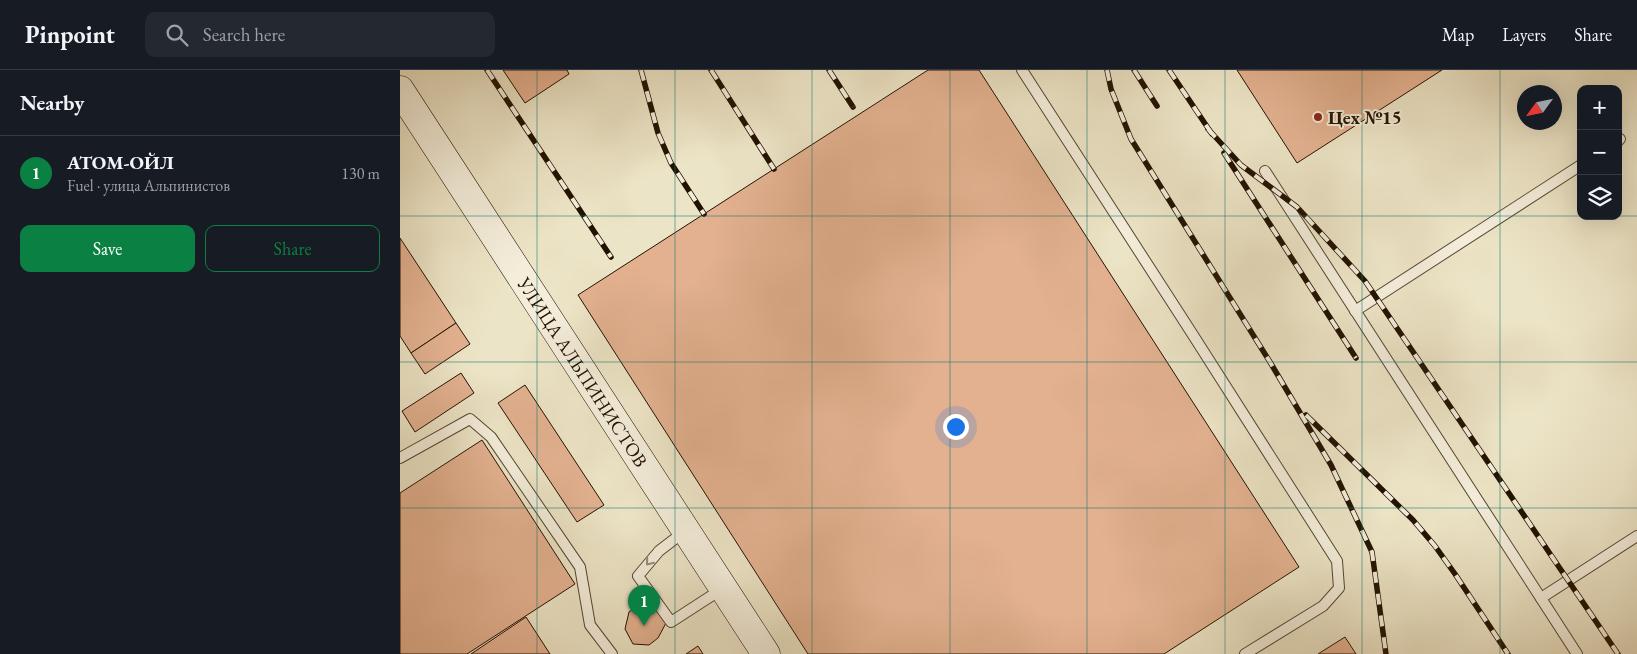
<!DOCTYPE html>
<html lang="en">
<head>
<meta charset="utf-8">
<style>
	:root { --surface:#171b24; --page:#242831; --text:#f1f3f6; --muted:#9ea1a6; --line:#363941; --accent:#0b8043 }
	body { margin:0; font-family:"EB Garamond",serif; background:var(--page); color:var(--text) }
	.controls { position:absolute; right:15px; top:15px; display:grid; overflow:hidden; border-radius:10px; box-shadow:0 5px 20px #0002 }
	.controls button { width:45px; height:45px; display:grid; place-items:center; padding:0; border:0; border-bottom:1px solid var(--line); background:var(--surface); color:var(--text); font:25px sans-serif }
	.compass { position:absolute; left:1117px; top:15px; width:45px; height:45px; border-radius:50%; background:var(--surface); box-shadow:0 5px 20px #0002; rotate:237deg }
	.you { position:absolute; left:555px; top:356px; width:18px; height:18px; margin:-12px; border:4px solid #fff; border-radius:50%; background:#1a73e8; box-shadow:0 0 0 8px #1a73e833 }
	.badge { display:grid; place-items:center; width:32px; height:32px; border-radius:50%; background:var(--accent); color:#fff; font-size:16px; font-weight:700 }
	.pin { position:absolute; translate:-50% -41px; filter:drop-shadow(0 1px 2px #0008) }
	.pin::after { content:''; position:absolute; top:26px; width:18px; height:15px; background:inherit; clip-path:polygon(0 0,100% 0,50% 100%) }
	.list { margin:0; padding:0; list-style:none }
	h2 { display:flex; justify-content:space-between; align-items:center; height:65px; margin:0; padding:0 20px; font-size:21px }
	h2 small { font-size:16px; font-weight:400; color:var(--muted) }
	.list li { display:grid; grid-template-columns:32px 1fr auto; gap:15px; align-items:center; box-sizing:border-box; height:75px; padding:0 20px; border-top:1px solid var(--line) }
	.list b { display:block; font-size:19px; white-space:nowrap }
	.list p { margin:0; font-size:16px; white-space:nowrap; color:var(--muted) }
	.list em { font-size:16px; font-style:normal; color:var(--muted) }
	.actions { display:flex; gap:10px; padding:15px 20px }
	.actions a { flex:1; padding:11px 0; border:1px solid var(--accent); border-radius:10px; text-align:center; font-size:18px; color:var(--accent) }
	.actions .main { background:var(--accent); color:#fff }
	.icon { flex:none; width:28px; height:28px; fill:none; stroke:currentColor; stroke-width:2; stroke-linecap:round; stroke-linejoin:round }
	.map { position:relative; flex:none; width:1237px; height:584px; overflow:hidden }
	header { display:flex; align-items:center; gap:30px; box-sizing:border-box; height:70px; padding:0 25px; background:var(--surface); border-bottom:1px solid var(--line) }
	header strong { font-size:24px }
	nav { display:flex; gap:28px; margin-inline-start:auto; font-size:18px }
	.search { width:350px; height:45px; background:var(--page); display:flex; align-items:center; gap:12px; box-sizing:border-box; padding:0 18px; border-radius:10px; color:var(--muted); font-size:19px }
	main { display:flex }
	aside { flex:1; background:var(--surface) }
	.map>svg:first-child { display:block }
	.building { fill:#e3b190; stroke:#231200 }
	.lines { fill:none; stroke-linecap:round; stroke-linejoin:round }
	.service-casing { stroke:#554632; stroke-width:12 }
	.secondary-casing { stroke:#231200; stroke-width:29 }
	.service { stroke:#f3edda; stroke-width:10 }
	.secondary { stroke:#f3edda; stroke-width:28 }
	.rail-casing { stroke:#231200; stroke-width:5.5 }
	.rail { stroke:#f3edda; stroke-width:4; stroke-dasharray:11; stroke-linecap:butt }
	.oneway { stroke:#958a78 }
	.grid { fill:none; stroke:#0f766e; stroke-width:1; stroke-opacity:0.55 }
	.poi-dot { fill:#8f2418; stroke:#f3edda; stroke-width:2 }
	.labels { text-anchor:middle; stroke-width:4; stroke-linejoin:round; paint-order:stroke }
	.poi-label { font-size:19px; font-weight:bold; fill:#231200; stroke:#f3edda; text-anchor:start }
	.street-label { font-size:19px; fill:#231200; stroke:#f3edda }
</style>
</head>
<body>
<header>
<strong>Pinpoint</strong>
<div class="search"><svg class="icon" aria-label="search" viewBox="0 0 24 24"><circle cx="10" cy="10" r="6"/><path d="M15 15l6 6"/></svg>Search here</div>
<nav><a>Map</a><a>Layers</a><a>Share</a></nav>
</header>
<main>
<aside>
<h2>Nearby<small></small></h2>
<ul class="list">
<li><span class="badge">1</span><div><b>АТОМ-ОЙЛ</b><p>Fuel · улица Альпинистов</p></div><em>130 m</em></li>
</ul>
<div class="actions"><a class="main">Save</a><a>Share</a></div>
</aside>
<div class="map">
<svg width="1237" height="584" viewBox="0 0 1237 584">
	<rect width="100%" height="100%" fill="#ece4c6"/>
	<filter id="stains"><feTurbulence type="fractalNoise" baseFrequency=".004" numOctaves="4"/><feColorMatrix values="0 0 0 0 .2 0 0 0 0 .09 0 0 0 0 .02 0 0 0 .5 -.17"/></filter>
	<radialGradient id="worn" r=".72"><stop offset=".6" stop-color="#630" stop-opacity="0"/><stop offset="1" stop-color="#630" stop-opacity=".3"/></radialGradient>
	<g class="building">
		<path d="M103,0h64l2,4 -44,29z"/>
		<path d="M528,0h51l320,497 -135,87h-356l-230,-359z"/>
		<path d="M837,0h205l-145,93z"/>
		<path d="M0,168l56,85 -45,30 -11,-17z"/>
		<path d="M56,253l14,21 -45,30 -14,-21z"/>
		<path d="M61,303l13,20 -59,39 -13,-21z"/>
		<path d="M125,315l79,120 -27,17 -79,-119z"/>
		<path d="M82,370l93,144 -108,70h-67v-161z"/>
		<path d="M238,536l17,1 11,16 -8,15 -9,7 -16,-1 -8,-15 4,-17z"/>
		<path d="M126,547l24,37h-79z"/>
		<path d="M945,567l11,17h-38z"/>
		<path d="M298,576l5,8h-17z"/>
	</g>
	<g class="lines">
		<g class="service-casing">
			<g id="service">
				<path d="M622,0l171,265 144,226 2,27 -16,18 -78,48"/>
				<path d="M1218,71l2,-2"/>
				<path d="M865,101l312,483"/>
				<path d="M955,241l226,-146"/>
				<path d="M0,388l70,-39 21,18 89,130 10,58 22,29"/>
				<path d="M285,461l-26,20 -21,25 33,46 51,-33"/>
				<path d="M1141,528l96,-62"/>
			</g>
		</g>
		<g class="secondary-casing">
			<g id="secondary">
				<path id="s1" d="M0,20l366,564"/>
			</g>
		</g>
		<use href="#service" class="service"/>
		<use href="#secondary" class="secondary"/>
		<g class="rail-casing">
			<g id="rail">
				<path d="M87,0l124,187"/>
				<path d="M241,0l17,63 13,30 33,51"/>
				<path d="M311,0l63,99"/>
				<path d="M429,0l24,37"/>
				<path d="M707,0l4,19 20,50 139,223 61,103 41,87 14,102"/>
				<path d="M734,0l23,36"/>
				<path d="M769,0l43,64"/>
				<path d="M808,59l33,36 56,42 68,74 253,373"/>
				<path d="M824,83l132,205"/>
				<path d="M906,345l107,105 22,26 20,28 53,80"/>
			</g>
		</g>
		<use href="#rail" class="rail"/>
	</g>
	<defs><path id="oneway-chevron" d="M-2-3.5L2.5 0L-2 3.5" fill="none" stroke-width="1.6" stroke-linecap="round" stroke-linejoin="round" transform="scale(1.25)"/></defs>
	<use class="oneway" href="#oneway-chevron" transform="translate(249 492) rotate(129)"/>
	<path class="grid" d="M137,0v584M275,0v584M412,0v584M550,0v584M687,0v584M825,0v584M962,0v584M1100,0v584M0,146h1181M1218,146h19M0,292h1237M0,438h1237"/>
	<circle class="poi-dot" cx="918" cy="47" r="5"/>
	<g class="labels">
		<g class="poi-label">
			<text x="928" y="54">Цех №15</text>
		</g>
		<g class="street-label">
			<text dy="7" stroke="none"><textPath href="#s1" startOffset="336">УЛИЦА АЛЬПИНИСТОВ</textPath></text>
		</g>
	</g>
	<rect width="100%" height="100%" filter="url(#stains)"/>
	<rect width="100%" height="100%" fill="url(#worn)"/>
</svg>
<div class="controls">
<button>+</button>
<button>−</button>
<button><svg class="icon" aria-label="layers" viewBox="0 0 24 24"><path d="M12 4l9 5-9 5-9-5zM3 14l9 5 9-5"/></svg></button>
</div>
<svg class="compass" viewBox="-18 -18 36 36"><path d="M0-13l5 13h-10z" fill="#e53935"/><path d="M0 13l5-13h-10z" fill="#9ea1a6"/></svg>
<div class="you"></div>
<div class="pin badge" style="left:244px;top:556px">1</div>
</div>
</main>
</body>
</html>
